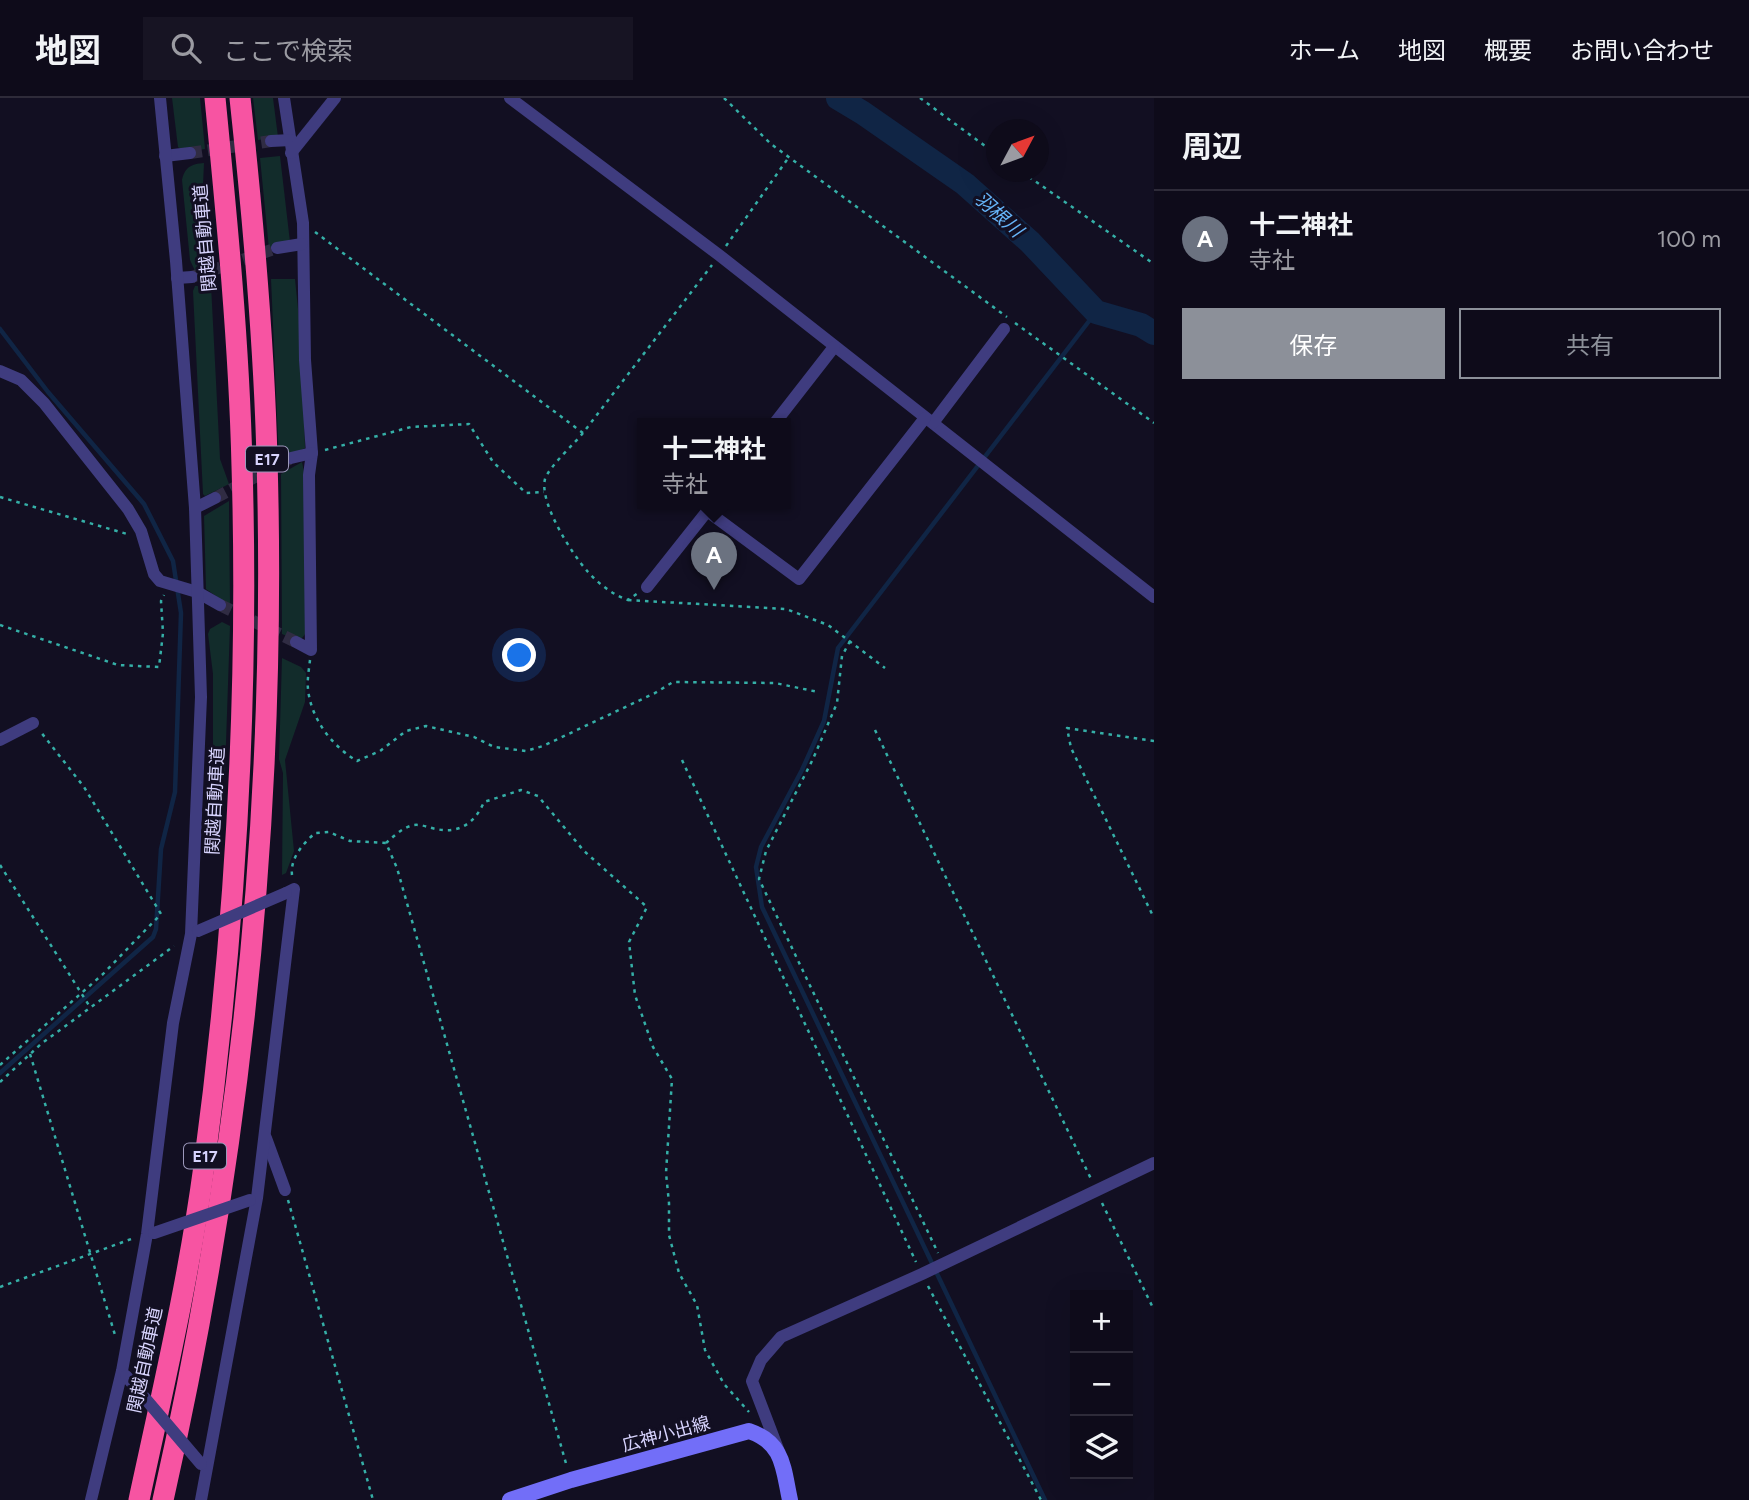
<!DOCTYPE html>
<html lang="ja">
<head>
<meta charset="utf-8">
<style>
	:root { --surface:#0e0b1a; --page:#171423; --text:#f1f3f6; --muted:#9b9ba2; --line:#2e2b39; --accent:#8c9099 }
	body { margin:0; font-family:Figtree,"Noto Sans JP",sans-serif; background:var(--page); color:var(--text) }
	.controls { position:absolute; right:21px; bottom:21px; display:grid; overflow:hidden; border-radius:0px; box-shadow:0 7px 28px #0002 }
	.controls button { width:63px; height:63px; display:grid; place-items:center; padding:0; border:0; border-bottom:2px solid var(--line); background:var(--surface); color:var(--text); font:35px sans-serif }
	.compass { position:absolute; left:986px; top:21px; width:63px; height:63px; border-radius:50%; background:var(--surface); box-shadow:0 7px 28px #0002; rotate:49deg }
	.you { position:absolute; left:520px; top:558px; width:24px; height:24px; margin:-18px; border:5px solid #fff; border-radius:50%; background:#1a73e8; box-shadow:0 0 0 10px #1a73e833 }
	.badge { display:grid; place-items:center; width:46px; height:46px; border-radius:50%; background:var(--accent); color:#fff; font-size:23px; font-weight:700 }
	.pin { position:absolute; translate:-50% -58px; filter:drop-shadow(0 2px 4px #0008) }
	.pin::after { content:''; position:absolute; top:37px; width:24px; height:21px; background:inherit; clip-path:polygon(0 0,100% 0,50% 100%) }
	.popup { position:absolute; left:637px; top:320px; width:154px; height:91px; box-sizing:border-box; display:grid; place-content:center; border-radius:0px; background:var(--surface); filter:drop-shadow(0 2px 5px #0005); font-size:23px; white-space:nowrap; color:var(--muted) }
	.popup b { font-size:26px; color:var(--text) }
	.popup::after { content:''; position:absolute; left:50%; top:100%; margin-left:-14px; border:14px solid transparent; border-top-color:var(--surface) }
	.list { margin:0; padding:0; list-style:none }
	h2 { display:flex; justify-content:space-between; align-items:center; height:91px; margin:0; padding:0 28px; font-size:30px }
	h2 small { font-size:23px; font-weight:400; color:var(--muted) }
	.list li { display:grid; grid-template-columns:46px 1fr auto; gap:21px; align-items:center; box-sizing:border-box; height:98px; padding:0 28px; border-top:2px solid var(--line) }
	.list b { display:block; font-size:26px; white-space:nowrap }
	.list p { margin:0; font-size:23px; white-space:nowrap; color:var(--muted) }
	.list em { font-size:23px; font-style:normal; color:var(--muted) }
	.actions { display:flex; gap:14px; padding:21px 28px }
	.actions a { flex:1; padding:16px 0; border:2px solid var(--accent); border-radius:0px; text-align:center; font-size:24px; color:var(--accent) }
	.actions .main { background:var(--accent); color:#fff }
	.icon { flex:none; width:38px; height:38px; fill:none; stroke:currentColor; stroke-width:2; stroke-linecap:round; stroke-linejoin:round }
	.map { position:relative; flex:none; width:1154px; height:1402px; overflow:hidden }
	header { display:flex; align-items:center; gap:42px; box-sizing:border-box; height:98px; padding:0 35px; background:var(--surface); border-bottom:2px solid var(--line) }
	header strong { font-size:33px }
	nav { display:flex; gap:38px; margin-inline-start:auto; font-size:24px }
	.search { width:490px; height:63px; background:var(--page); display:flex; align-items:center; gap:18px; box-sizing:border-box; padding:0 24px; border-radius:0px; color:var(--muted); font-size:26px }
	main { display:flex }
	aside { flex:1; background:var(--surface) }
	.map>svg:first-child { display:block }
	.green { fill:#122c2b }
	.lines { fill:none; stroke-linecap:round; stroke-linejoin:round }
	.stream { stroke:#102545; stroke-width:4.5 }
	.river { stroke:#102545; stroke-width:24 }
	.street-tunnel { stroke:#302c43; stroke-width:12; stroke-dasharray:12 6; stroke-linecap:butt }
	.path { stroke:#35afa7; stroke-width:2.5; stroke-dasharray:3.5 5; stroke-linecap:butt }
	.street { stroke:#3f3c7f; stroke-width:12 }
	.secondary { stroke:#726ef8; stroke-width:16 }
	.highway { stroke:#f754a2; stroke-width:21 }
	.street-bridge { stroke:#3f3c7f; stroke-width:12 }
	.labels { text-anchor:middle; stroke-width:6; stroke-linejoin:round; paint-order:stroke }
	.shield { fill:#120f22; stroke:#9c98bb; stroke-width:2 }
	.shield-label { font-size:16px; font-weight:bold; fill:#d7d3fd }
	.street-label { font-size:18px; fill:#d7d3fd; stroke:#120f22 }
	.water-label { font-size:19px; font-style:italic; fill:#66b4f8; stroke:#120f22 }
</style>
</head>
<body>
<header>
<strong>地図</strong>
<div class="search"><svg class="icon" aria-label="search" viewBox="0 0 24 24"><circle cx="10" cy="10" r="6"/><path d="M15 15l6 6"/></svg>ここで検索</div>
<nav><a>ホーム</a><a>地図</a><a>概要</a><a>お問い合わせ</a></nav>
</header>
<main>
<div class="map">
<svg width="1154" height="1402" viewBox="0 0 1154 1402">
	<rect width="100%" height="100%" fill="#120f22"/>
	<g class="green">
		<path d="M172,0h28l5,51 -21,3 -6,-5z"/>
		<path d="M253,0h20l5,39 -20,3z"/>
		<path d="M280,58l10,86 -21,7 -9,-91z"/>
		<path d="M204,65l-1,22 7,83 -14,5 -6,-13 -8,-80c3,-13 9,-16 22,-17z"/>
		<path d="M271,181h24l7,69 3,100 -26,13z"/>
		<path d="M211,187l9,174 9,25 -24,12 -2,-2 -10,-203 2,-5z"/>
		<path d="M302,364l4,20v151l-4,5 -6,2 -14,-6 -1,-160z"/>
		<path d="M229,403v9l1,96 -24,-17 -2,-73z"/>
		<path d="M222,524l8,4 -5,146 -12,-1v-97l-5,-40 2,-5z"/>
		<path d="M282,560l19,9 5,6 -1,29 -20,58 9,91 -8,22 -4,2 1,-102 -4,-14z"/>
	</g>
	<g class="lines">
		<g class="stream">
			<path d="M0,231l48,63 96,112 29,57 8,52 -6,179 -14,57 -5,80 -3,8 -153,136"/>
			<path d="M1045,1402l-283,-593 -6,-40 5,-20 41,-77 22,-49 14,-73 258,-336"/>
		</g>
		<path class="river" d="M838,0l25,15 102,71 65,58 66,70 45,13 13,8"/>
		<g class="street-tunnel">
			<path d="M190,55l81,-12"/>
			<path d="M192,179l85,-29"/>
			<path d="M215,400l76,-40"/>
			<path d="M220,507l76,37"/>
		</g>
		<g class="path">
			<path d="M724,0l47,46 236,173"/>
			<path d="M920,0l76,56"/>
			<path d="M1022,74l132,92"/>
			<path d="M315,134l268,201 129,-168"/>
			<path d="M726,148l63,-89"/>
			<path d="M1015,225l139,100"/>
			<path d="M583,335c-9,11 -34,34 -38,46 -6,24 27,75 43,93 11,12 25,23 40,28l10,-7"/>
			<path d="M325,352l86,-23 58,-3 24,38 33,31 18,-1"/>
			<path d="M0,399l127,37"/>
			<path d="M628,502l158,9 42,16 57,43"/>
			<path d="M0,527l118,40 41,2 4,-34 -2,-32 3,-6"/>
			<path d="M850,543l-8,15 -5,47 -24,56 -47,92 -7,28 179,374"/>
			<path d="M310,562c-1,9 -3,20 -2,29 3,30 24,57 49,72l23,-10 26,-20 20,-5 48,11 20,10 32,4 17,-5 112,-53 18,-11 102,1 43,9"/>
			<path d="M875,632l217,451"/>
			<path d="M1154,643l-87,-13 4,20 83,170"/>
			<path d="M682,662l234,502"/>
			<path d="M386,745c8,-7 17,-16 28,-18 7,-1 16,3 22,4 23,5 39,-6 48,-27l37,-12 17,6 46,55 63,56 -18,35 6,53 18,52 19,32 -6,94 3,30v32l10,38 18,32 8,45 19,34 25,28"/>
			<path d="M0,767l90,142"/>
			<path d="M292,777c-2,-17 11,-31 23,-42l14,-1 21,9 36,2 11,25 170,599"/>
			<path d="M30,956l85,281"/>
			<path d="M0,967l103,-91 58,-60 -77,-127 -44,-56"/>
			<path d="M0,984l41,-38 133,-98"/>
			<path d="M288,1102l85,300"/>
			<path d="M1102,1105l52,107"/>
			<path d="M928,1188l113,214"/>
			<path d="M0,1189l134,-49"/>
		</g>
		<g class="street">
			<path d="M284,0l19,125 2,137 7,93 -3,22 2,175 -15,-8"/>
			<path d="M510,0l209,157 435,342"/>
			<path d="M271,43l20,-1"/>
			<path d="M291,55l44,-55"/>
			<path d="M165,58l25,-3"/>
			<path d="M277,150l25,-4"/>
			<path d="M177,180l15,-1"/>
			<path d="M0,273l21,9 23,23 84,106 13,22 13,43 6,7 37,11 23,13"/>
			<path d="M933,325l71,-94"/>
			<path d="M774,326l60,-77"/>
			<path d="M291,360l21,-5"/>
			<path d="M195,410l20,-10"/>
			<path d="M707,413l92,68 126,-161"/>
			<path d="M647,489l65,-82"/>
			<path d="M0,642l33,-17"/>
			<path d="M266,1040l19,52"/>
			<path d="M778,1351l-26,-68 9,-21 20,-23 141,-63 232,-111"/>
			<path d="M91,1402l31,-129 25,-137 26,-211 18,-89 10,-237 -6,-189 -19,-247 -16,-163"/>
			<path d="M201,1402l56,-302 37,-309 -8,4"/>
		</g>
		<path class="secondary" d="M510,1402l61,-20 178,-49c35,12 34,37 41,69"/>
		<g class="highway">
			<path d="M139,1402c24,-111 50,-222 65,-334 31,-232 45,-466 38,-700 -3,-123 -15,-246 -27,-368"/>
			<path d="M163,1402c77,-341 114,-692 104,-1041 -3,-121 -14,-241 -27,-361"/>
		</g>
		<g class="street-bridge">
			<path d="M198,833l88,-38"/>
			<path d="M154,1135l96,-33"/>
			<path d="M126,1278l75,88"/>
		</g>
	</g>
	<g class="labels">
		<g class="shield">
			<rect x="246" y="348.5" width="42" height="25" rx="5"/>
			<rect x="184" y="1045.5" width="42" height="25" rx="5"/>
		</g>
		<g class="shield-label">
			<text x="267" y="367">E17</text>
			<text x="205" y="1064">E17</text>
		</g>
		<g class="street-label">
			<text transform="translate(205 140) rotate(-95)" y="6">関越自動車道</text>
			<text transform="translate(215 703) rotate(-87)" y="6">関越自動車道</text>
			<text transform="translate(145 1262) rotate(-78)" y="6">関越自動車道</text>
			<text transform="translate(666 1336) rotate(-15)" y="6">広神小出線</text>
		</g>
		<g class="water-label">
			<text transform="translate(999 116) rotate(42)" y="7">羽根川</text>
		</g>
	</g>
</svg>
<div class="controls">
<button>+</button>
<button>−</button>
<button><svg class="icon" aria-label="layers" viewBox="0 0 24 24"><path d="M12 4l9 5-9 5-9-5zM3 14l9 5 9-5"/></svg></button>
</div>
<svg class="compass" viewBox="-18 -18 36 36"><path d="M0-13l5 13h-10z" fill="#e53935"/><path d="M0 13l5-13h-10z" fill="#9b9ba2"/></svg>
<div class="you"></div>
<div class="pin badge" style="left:714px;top:492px;background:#6b7280">A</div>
<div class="popup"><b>十二神社</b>寺社</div>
</div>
<aside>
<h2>周辺<small></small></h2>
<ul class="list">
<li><span class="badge" style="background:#6b7280">A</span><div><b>十二神社</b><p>寺社</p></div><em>100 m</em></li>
</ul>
<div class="actions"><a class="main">保存</a><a>共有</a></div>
</aside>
</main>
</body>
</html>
